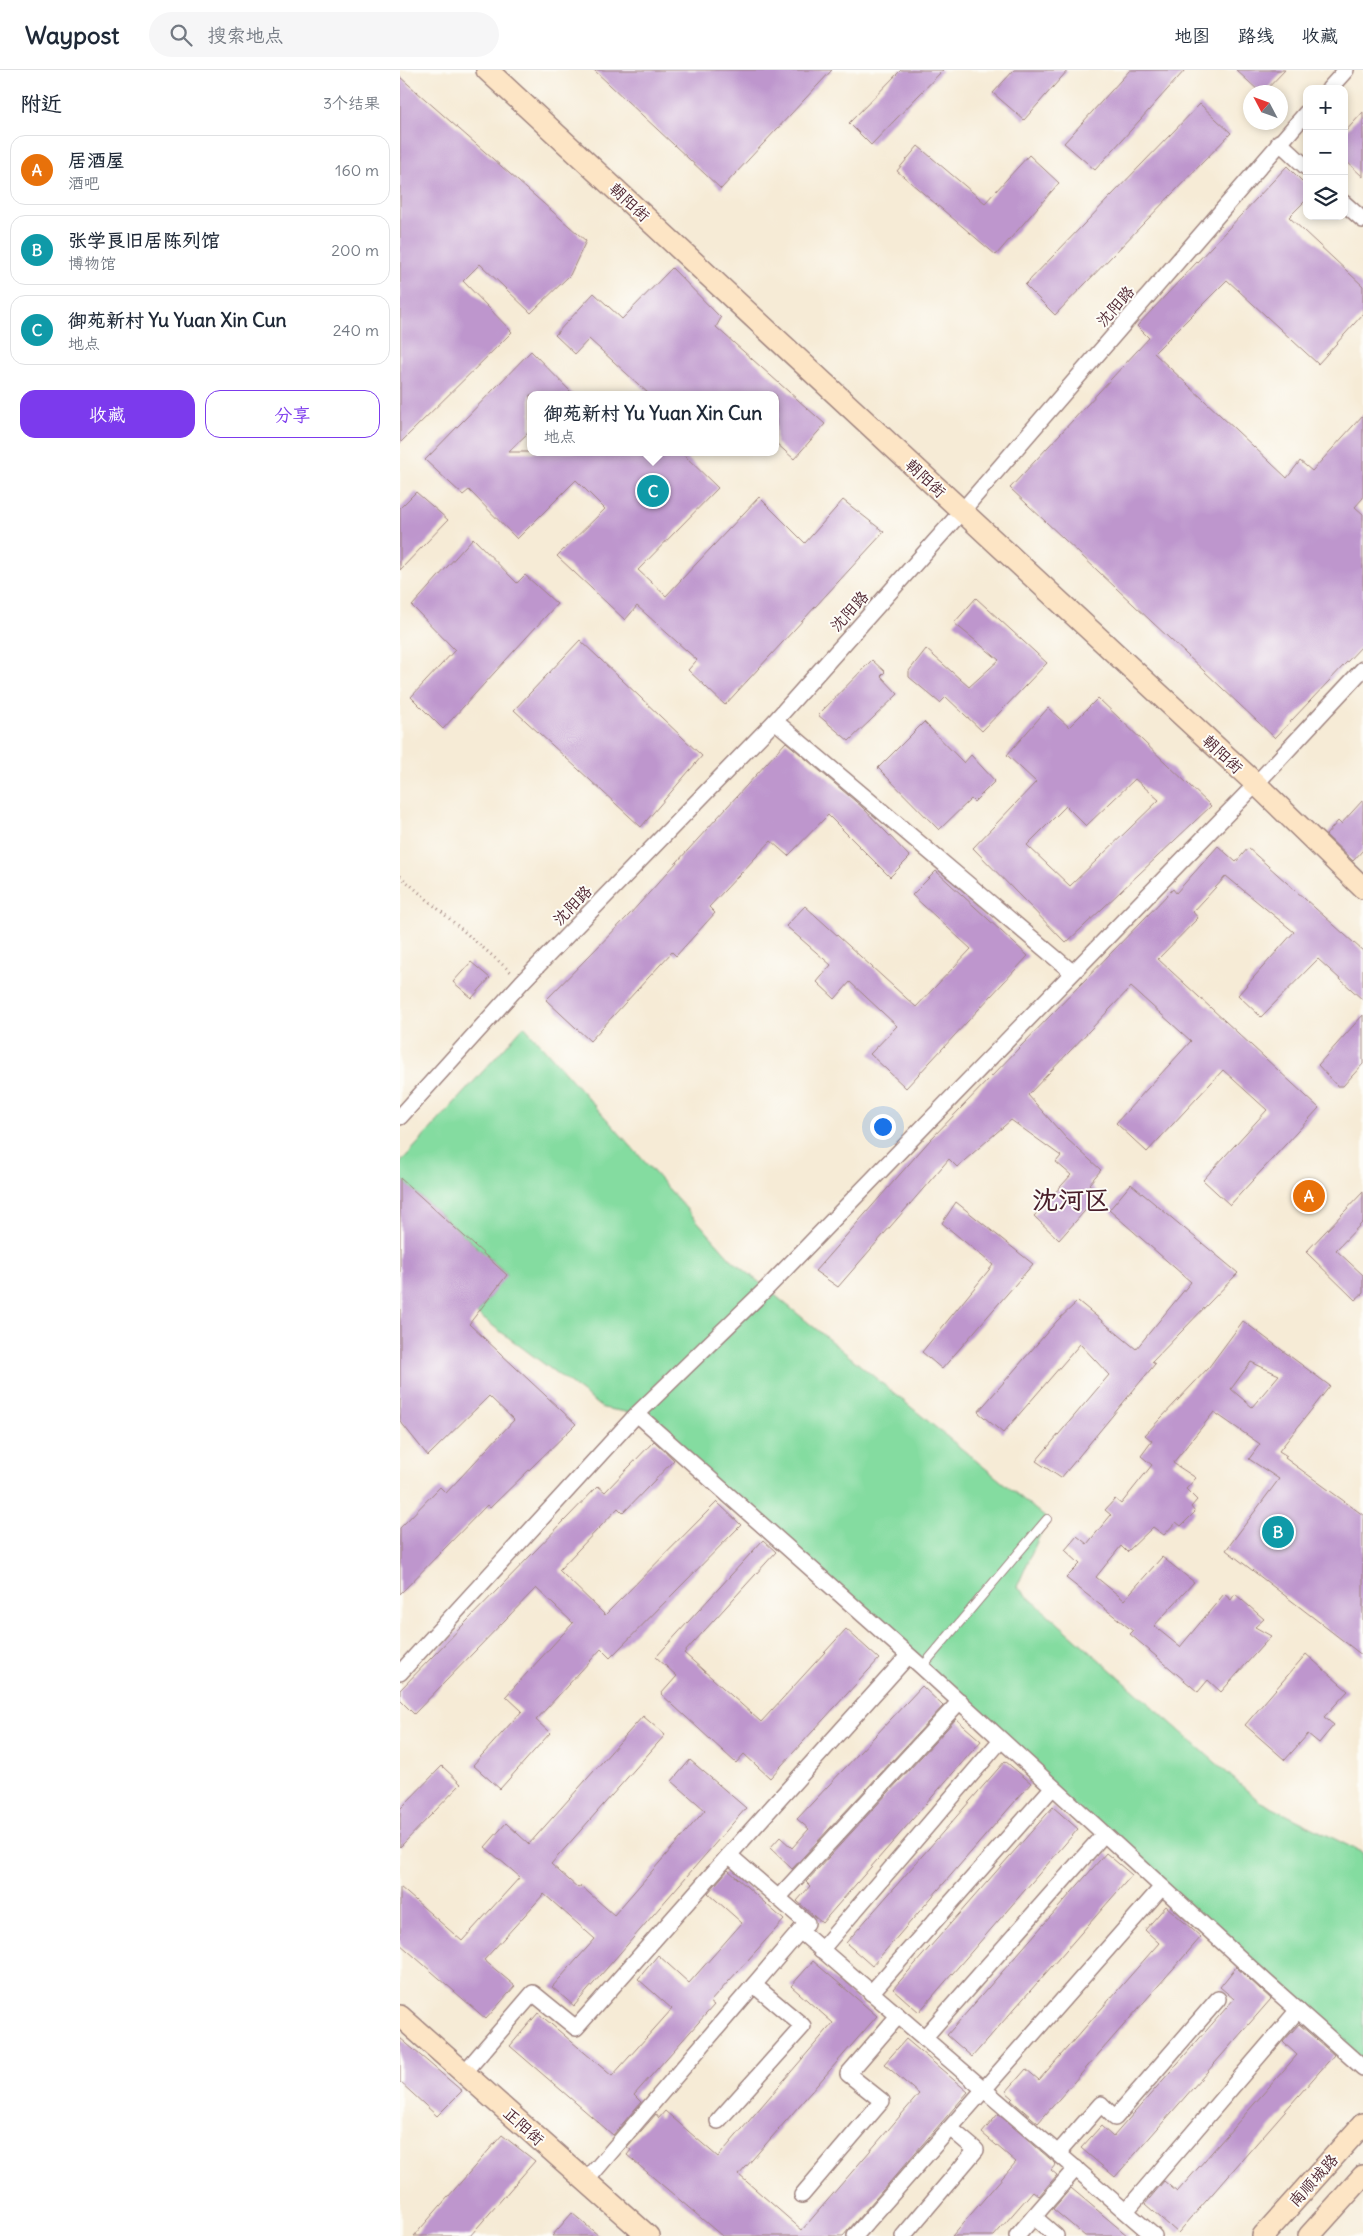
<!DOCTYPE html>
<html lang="zh">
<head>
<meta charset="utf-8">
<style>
	:root { --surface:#fff; --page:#f6f6f7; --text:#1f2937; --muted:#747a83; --line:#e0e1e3; --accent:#7c3aed }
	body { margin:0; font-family:Delius,"LXGW WenKai TC",sans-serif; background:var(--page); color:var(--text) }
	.controls { position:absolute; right:15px; top:15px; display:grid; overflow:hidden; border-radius:10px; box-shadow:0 2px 8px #0003 }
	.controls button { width:45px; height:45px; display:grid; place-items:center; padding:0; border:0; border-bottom:1px solid var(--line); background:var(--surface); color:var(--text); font:25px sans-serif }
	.compass { position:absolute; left:843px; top:15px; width:45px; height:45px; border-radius:50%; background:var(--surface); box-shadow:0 2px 8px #0003; rotate:311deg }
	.you { position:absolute; left:482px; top:1056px; width:18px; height:18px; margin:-12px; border:4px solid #fff; border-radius:50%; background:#1a73e8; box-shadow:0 0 0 8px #1a73e833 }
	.badge { display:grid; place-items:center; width:32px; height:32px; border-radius:50%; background:var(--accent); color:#fff; font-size:16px; font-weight:700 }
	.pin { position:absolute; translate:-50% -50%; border:2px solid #fff; box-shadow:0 1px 5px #0006 }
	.popup { position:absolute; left:127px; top:321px; width:252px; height:65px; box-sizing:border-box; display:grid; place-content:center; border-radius:10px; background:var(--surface); filter:drop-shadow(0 1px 4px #0005); font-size:16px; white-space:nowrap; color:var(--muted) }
	.popup b { font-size:19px; color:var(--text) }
	.popup::after { content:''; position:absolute; left:50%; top:100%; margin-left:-10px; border:10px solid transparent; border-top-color:var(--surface) }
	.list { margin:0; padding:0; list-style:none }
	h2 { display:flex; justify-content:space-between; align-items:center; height:65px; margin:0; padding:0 20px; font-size:21px }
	h2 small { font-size:16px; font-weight:400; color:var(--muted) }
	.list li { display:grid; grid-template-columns:32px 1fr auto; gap:15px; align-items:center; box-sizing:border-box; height:70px; margin:0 10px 10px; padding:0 10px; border:1px solid var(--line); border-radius:15px }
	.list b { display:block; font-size:19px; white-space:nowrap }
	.list p { margin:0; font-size:16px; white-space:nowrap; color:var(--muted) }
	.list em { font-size:16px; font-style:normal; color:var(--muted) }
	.actions { display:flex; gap:10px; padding:15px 20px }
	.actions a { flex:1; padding:11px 0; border:1px solid var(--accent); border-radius:15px; text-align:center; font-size:18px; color:var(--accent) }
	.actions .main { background:var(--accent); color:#fff }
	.icon { flex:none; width:28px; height:28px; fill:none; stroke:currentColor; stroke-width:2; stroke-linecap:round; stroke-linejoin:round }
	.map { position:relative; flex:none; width:963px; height:2166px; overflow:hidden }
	header { display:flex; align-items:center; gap:30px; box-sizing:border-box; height:70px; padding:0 25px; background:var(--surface); border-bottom:1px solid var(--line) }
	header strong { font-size:24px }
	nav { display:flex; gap:28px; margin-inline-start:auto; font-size:18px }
	.search { width:350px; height:45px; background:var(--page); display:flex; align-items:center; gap:12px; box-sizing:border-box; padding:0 18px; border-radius:28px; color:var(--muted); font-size:19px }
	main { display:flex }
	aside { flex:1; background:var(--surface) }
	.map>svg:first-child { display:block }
	.green { fill:#84dca0; stroke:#677e66 }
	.building { fill:#be96cd; fill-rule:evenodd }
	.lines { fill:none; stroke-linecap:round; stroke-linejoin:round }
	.lane-casing { stroke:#a08580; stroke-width:10 }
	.street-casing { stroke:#a08580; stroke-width:18 }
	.secondary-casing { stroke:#a08580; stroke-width:24 }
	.path { stroke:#a08580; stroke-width:3; stroke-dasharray:1 4; stroke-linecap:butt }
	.lane { stroke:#fff; stroke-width:8 }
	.street { stroke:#fff; stroke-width:15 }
	.secondary { stroke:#fde5c5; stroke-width:21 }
	.labels { text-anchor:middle; stroke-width:4; stroke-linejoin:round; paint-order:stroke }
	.street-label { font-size:16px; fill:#4a1f2b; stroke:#fdfcf7 }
	.town-label { font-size:26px; font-weight:bold; fill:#4a1f2b; stroke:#fdfcf7 }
</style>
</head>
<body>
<header>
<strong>Waypost</strong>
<div class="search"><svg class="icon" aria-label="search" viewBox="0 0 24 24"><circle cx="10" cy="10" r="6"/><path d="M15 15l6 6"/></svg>搜索地点</div>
<nav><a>地图</a><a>路线</a><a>收藏</a></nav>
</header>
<main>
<aside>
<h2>附近<small>3个结果</small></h2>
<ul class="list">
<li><span class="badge" style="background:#e8710a">A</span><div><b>居酒屋</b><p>酒吧</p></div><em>160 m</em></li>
<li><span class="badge" style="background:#0f9aa8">B</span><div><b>张学良旧居陈列馆</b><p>博物馆</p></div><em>200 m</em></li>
<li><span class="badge" style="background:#0f9aa8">C</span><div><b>御苑新村 Yu Yuan Xin Cun</b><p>地点</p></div><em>240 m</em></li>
</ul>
<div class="actions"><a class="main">收藏</a><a>分享</a></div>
</aside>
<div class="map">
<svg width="963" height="2166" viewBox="0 0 963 2166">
	<rect width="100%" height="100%" fill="#fdfcf7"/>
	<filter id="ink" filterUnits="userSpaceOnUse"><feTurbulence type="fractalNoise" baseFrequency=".02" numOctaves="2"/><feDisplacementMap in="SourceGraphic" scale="10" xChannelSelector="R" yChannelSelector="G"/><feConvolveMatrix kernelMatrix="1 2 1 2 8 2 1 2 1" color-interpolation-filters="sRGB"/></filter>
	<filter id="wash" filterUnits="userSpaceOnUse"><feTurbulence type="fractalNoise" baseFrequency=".0096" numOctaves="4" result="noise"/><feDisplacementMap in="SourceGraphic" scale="20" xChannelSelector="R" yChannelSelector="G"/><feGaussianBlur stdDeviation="1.12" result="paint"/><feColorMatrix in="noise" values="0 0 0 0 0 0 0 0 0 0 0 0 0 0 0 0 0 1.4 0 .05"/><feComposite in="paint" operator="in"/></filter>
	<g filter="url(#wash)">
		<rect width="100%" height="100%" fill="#f6ebd6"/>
		<path class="green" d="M124,956l207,233 316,260 -30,68 242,214 104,52v215l-726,-654 -34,-6 -126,-94 30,-40 -107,-96v-15z"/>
		<g id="blocks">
			<g class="building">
				<path d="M194,0h238l-111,119z"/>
				<path d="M501,0h42l-72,75 -22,-22z"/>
				<path d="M614,0h54l-44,50 -31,-27z"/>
				<path d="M730,0h55l-90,100 -31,-27z"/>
				<path d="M836,0h49l-21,22h-4z"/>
				<path d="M0,7l186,164 -16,34 -39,38 -51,-49 -17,17 49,51 -112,111z"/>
				<path d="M800,34l31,29 -176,182 -30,-30z"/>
				<path d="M963,42v65l-19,-18v-26z"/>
				<path d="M518,76l67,57 44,-48 30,28 -63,72 -99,-84z"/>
				<path d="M887,96l20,20v13l-18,18 74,69v28l-45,50 -91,-84 -73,73 133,125 13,-17 12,10 51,-56v83l-8,9 8,7v131l-88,93 -265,-250 139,-150 -12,-12z"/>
				<path d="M272,198l49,50 -5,9 109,97 -31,35 -18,-16v-48h-126l-61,-56 -14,15 -20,-19 39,-42 28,26z"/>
				<path d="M131,281l43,44h-44v36l-22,21h173l37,36 -80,82 28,26 93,-99 46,46 38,-43 41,32 -159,173 -37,-35 9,-10 -60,-54 -12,14 -68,-64 48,-47 -29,-29 -59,59 -48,-49 -6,5 -38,-35z"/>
				<path d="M16,422l32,28 -48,50v-62z"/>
				<path d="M73,468l44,45 8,-8 32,29 -114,125 -32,-32 44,-47 -43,-44z"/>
				<path d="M576,528l71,65 -65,68 -36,-34 -6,6 -31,-26v-6l17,-22 43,38 30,-27 -45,-37z"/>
				<path d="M180,570l122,116 -61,71 -127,-117z"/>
				<path d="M472,590l13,12 -4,4 17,18 -49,47 -31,-26z"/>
				<path d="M698,628l113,108 -145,137 -93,-95 63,-66 -29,-27 41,-47 21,19zM735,709l24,21 -89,86 -43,-41 39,-39 20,20z"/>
				<path d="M524,652l40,41 7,-8 24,26 -21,21 -3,-3 -32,31 -61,-62z"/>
				<path d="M386,672l76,65 48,50 -20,20 -62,-62 -40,41 -17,-15 -62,66 6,6 -39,43 -4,-4 -82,89 -44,-41 83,-85z"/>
				<path d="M963,730v50l-10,11 -27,-26 12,-14 3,3z"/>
				<path d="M818,776l18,16 12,-14 115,103v49l-45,-41 -57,58 -23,-22 56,-63 -68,-56 -33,36 5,6 -40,41 161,149 -89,97 -27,-25 64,-70 -44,-40 -76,82 -31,-29 75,-82 -60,-54 -103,108 38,43 35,32 -12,14 11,10 -41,46 -25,-24 37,-41 -15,-13 5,-6 -50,-36 -54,47 -8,-8 -111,128 -23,-16 115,-131 243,-251 3,4z"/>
				<path d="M536,801l92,85 -122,132 -36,-34 27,-28 -47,-44 -15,17 -18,-17 14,-17 -45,-39 19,-20 111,101 55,-58 -59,-54z"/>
				<path d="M71,892l19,16 -18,20 -19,-16z"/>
				<path d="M963,945v49l-20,22h-6l-19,-21z"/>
				<path d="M0,1108l107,97 -38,49 107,100 -86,84 -3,-3 -87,89v-66l40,-41 6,6 68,-73 -25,-24 -61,60 -28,-35z"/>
				<path d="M731,1114l107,89 -86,89 3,2 -94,114 -25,-17 73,-86 -29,-31 -77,89 -25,-21 79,-91 21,-20 58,48 55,-67 -82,-72z"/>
				<path d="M963,1122v30l-27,28 27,25v18l-8,7 -49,-48z"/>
				<path d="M556,1132l77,62 -91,105 -20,-17 71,-87 -51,-42z"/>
				<path d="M843,1251l87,65 -51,65 8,5 -2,2 78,57v141l-137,-106 53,-71 -30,-20 11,-15 -46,-32 -41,51 23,15 -10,11 11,11 -6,7 4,5 -14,14 -5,-4 -12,13 -11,-8 -26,25 -6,-6 -25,31 28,23 38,-43 32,25 -40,44 26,21 44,-53 7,6 4,-6 29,25 -9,8 16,9 -50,56 -13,-12 -10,12 -68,-58 3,-3 -67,-53 14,-14 -15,-14 12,-14 10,8 24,-29 -6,-5 10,-11 6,5 31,-39 -11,-9 11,-15 -7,-6 64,-68zM851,1292l28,13 -27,32 -21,-18z"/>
				<path d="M254,1371l20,19 -51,53 -5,-5 -59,62 46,45 112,-113 24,23 -131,133 -9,-9 -65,71 14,13 -50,56 -27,-24 49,-54 -16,-15 67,-73 -37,-35 -122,126 -14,-14v-10l198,-204 7,6z"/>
				<path d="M363,1470l13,12 -92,101 77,69 85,-93 33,30 -109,119 -26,-24 -8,9 -75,-69 16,-18 -21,-19z"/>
				<path d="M906,1584l42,37 -24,26 10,8 -15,18 -11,-9 -23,26 -40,-35z"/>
				<path d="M522,1616l21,20 -151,163 -22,-21 10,-11 12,11 17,-19 -12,-10z"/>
				<path d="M243,1646l22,19 -114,129 27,24 3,-2 33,29 91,-105 -33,-29 18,-21 56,48 -172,198 -22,-19 43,-48 -51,-45 -60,66 31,26 -29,33 -86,-75v-57l62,54 58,-64 -35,-30 21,-24 23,21z"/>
				<path d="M556,1649l25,22 -159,182 -25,-22 13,-15 -4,-4z"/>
				<path d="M605,1691l26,22 -159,183 -26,-23z"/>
				<path d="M42,1696l19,18 -61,63v-38z"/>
				<path d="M653,1737l25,22 -159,183 -26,-23z"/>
				<path d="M706,1783l26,22 -160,182 -25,-22z"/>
				<path d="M328,1800l56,50 -74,82 4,3 -80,90 7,7 -28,33 -103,-89 28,-33 74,63 60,-67 -34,-30 20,-24 31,28 53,-60 -34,-30z"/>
				<path d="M766,1836l35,31 -163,186 -27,-23 2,-2 -7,-6 20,-23 13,11 120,-137 -14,-13z"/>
				<path d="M413,1891l64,55 -138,159 63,55 117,-136 -35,-30 22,-25 62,53 -125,144h-121l-95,-81 4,-5 -4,-3 29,-33 3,4 6,-7 53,46 115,-134 -42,-37z"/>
				<path d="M836,1897l35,32 -156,178 -34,-29 20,-22 12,11 121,-138 -14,-12z"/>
				<path d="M899,1954l35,31 -156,178 -33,-29 19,-23 13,11 120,-137 -14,-13z"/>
				<path d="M0,1968l62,53 -25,25 -37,-34z"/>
				<path d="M598,2044l58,50 -5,6 6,5 -18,21 -6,-5 -39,45h-42l64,-74 -34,-29z"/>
				<path d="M102,2065l33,26 -65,75h-56z"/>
				<path d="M671,2118l57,48h-43l-32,-27z"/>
				<path d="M172,2143l27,23h-47z"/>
			</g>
		</g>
	</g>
	<g filter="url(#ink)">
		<use href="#blocks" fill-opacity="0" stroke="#a08580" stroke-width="1"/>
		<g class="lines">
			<g class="lane-casing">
				<path id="lane" d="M522,1597l125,-148"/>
			</g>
			<g class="street-casing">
				<g id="street">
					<path d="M929,19l17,-19"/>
					<path d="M879,72l28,26"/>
					<path d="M944,133l19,17"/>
					<path d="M375,651l297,251"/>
					<path d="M0,1047l122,-135 253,-261 187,-210 345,-399"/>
					<path d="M237,1344l285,253 344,315 97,86"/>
					<path d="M0,1603l237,-259 129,-125 490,-505 107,-115"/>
					<path d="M378,1828l182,-197"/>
					<path d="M400,1861l7,-8 -78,-68 179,-199"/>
					<path d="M421,1880l180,-210"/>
					<path d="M471,1923l182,-206"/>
					<path d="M524,1968l180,-204"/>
					<path d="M64,2003l69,-80 43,35 153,-173"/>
					<path d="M318,2051l85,-95 -49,-41"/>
					<path d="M658,2083l43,-49 14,14 103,-119"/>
					<path d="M186,2111l214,-250 354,305"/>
					<path d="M402,2125l80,-94 -34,-27 50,-58"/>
					<path d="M726,2141l172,-201"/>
					<path d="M634,2147l22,19"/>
					<path d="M455,2166l307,-349"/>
					<path d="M503,2166l73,-86 -26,-22"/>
					<path d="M617,2166l59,-68"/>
				</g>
			</g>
			<g class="secondary-casing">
				<g id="secondary">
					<path d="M87,0l769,714 107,104"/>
					<path d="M0,1946l248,220"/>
					<path d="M863,2166l100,-112"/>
					<path d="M909,2166l54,-60"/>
				</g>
			</g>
			<path class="path" d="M0,806l111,96"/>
			<use href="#lane" class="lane"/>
			<use href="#street" class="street"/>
			<use href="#secondary" class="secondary"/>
		</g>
	</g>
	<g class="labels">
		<g class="street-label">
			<text transform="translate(230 132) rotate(43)" y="6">朝阳街</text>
			<text transform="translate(715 236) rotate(-49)" y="6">沈阳路</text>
			<text transform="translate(526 408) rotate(43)" y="6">朝阳街</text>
			<text transform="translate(449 541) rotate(-48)" y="6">沈阳路</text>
			<text transform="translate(823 684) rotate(43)" y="6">朝阳街</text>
			<text transform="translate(172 835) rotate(-46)" y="6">沈阳路</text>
			<text transform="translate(124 2056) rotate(42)" y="6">正阳街</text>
			<text transform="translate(913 2110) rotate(-48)" y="6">南顺城路</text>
		</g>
		<g class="town-label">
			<text x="671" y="1139">沈河区</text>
		</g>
	</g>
</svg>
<div class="controls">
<button>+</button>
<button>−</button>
<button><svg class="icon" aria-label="layers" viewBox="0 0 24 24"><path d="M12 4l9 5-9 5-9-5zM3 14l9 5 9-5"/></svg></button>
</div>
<svg class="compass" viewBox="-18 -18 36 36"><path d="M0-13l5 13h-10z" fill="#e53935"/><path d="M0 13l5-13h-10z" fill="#747a83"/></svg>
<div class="you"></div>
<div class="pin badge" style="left:909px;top:1126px;background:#e8710a">A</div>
<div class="pin badge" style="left:878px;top:1462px;background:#0f9aa8">B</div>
<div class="pin badge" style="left:253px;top:421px;background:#0f9aa8">C</div>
<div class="popup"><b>御苑新村 Yu Yuan Xin Cun</b>地点</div>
</div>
</main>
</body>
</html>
